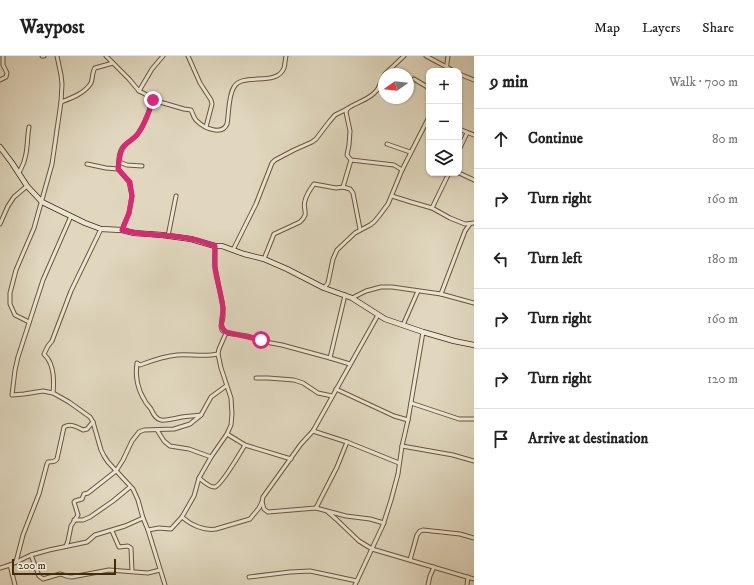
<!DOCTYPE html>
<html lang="en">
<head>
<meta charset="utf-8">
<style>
	:root { --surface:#fff; --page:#f6f6f6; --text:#222; --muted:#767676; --line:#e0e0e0 }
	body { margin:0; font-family:"IM FELL DW Pica",serif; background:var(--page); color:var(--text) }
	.controls { position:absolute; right:12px; top:12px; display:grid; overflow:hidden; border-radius:8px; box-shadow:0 1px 3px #0004 }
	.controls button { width:36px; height:36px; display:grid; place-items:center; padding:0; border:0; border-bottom:1px solid var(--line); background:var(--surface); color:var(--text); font:20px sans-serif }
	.compass { position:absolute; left:378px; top:12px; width:36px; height:36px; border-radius:50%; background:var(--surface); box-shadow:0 1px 3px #0004; rotate:256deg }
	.scale { position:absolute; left:12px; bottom:10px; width:104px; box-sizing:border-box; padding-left:4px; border:2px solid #432c0c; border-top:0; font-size:11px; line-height:14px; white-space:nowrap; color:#432c0c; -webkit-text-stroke:3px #ebe5d5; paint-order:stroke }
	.stop { position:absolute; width:12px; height:12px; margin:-9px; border:3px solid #db2777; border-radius:50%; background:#fff }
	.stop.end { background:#db2777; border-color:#fff; box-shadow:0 1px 4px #0008 }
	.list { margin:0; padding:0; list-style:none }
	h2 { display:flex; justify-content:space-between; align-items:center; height:52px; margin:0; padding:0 16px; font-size:17px }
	h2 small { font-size:13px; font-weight:400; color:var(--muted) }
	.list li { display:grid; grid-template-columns:26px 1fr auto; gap:12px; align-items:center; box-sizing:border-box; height:60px; padding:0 16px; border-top:1px solid var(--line) }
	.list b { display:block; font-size:15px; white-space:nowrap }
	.list em { font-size:13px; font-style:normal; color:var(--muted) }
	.icon { flex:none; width:22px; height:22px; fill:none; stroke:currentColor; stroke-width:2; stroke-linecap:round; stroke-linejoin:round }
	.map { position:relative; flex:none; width:474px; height:529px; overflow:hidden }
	header { display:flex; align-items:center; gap:24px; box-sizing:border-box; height:56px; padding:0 20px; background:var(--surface); border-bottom:1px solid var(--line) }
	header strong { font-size:19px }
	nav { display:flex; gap:22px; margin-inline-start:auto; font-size:14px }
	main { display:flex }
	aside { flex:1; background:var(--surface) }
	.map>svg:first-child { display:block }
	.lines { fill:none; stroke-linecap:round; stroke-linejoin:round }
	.street-casing { stroke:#6a5738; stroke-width:5 }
	.secondary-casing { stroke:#432c0c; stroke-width:6 }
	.street { stroke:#ebe5d5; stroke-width:3 }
	.secondary { stroke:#ebe5d5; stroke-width:4.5 }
	.route { stroke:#db2777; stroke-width:5 }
</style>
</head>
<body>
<header>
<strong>Waypost</strong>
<nav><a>Map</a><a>Layers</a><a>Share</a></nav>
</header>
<main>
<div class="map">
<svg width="474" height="529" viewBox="0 0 474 529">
	<rect width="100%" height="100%" fill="#e0d7be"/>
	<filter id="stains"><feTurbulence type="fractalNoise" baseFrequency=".005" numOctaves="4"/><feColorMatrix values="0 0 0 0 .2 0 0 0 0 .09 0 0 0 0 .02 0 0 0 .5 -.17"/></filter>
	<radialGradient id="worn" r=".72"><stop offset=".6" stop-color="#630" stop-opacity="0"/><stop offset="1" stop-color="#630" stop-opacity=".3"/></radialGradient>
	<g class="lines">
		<g class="street-casing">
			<g id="street">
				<path d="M42,0h2"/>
				<path d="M106,0l23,23 10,12 6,3 8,6 31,9 7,1c2,4 3,9 6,11 7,7 25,15 30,3 2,-10 1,-28 7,-37 8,-15 43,0 50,-19 1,-3 1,-8 2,-12"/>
				<path d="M188,0l12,27 11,17 1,4 -6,23"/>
				<path d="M426,0l28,15"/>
				<path d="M446,15l2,-15"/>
				<path d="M385,18l19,-18"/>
				<path d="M459,18l15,6"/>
				<path d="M384,20c-3,4 -4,10 -7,14 -7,10 -21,12 -30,19l-1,3 4,19 -1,14 -2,10 4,5 43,5 8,5"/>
				<path d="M414,23l15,9"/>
				<path d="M0,24l6,-3 1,-4 -4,-8v-9"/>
				<path d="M139,35l13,-22 11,-13"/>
				<path d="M61,46c11,-4 24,-9 30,-19 2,-5 1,-11 4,-15l18,-5"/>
				<path d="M459,73l15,6"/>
				<path d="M387,88l23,8"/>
				<path d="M459,94l8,-17"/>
				<path d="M119,106l8,3 15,1"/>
				<path d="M87,108l19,4 12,1 11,13 3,14 -3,17 -7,17"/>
				<path d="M118,113c1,-8 0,-18 7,-24 4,-4 11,-7 14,-13 7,-10 10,-21 14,-32"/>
				<path d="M19,117c2,-5 5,-9 6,-15 3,-10 2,-21 4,-31"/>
				<path d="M459,117l15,7"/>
				<path d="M343,131l7,2 3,4 7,36"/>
				<path d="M392,140l19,6 21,6 18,10 15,6 9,-1"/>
				<path d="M432,152l17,-35"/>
				<path d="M71,160l-28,64 -25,77 -3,13 -3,25 12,-1 19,-3 10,2 16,9 21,15 3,5 8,28 3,6 4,6 25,27 5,11 5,18 5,12 17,55"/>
				<path d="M0,168l8,-18 6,-9 13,-11"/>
				<path d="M168,180l8,-40"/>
				<path d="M215,190v21l8,40v10l-2,9 1,4 4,3 21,3 24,7 11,2 48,13 20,6"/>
				<path d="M233,194l23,-46 16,-41 3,-3 19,-10 18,-8 4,-3 13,-17 6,-7 12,-6"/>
				<path d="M264,203l10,-25 26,-12c10,-9 2,-12 5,-21 1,-5 6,-13 9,-17l22,4 7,-1 8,-27"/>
				<path d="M324,232l4,-5 5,-24 4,-9 18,-17 15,-8 4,-3 5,-6 9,-12 14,-34 27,-53"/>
				<path d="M441,238l24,-63 5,-7"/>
				<path d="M352,242l14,-7 15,-4h11l49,7 33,9"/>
				<path d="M378,259l-65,116 -12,13 -38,53 -1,5 2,7 4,3 48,-4 30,8 24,3 14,4"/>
				<path d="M29,266l-14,-7 -5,-11v-11l6,-23 18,-42 18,-64 9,-62 1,-18 -1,-9 -4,-19"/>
				<path d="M403,269l15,-34"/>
				<path d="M330,302l15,-63"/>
				<path d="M256,322h12l26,2 9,3 15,10 14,3"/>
				<path d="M336,333l58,27 14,4"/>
				<path d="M53,337c1,-10 1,-25 -5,-34 -1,-2 -3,-3 -4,-5l4,-8 4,-5 19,-50 30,-62"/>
				<path d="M411,347l48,16h15"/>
				<path d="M201,359c-6,1 -13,1 -19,2 -5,1 -16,4 -21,3 -6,-1 -8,-7 -10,-11 -2,-3 -5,-5 -6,-8 -7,-11 -10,-25 -8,-38l3,2c11,-4 24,-9 37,-10 14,-1 28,2 41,-1"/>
				<path d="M157,374l7,11 6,5 19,3 22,8"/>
				<path d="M313,375l34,11 -10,25 -21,41"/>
				<path d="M227,378l18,11 46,14"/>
				<path d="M347,386l52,21"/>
				<path d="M402,390l51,9 21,6"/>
				<path d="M199,422c4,3 11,10 16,9 7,-2 25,-34 30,-42"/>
				<path d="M328,456l8,7 23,22 13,8 102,30"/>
				<path d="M182,461c9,8 22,14 34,12l34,-10 9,-11 3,-6"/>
				<path d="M74,464h9l7,-3 23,-16 17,-14"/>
				<path d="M148,474l11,-2 12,1 11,-12 12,-21 5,-18 12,-21 16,-23 4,-9 1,-11 -1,-16 -10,-30 -3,-14 1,-5 7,-16"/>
				<path d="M112,475l7,16 9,-1 3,2 1,23"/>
				<path d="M66,490l2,-5 3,-15 7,-11 -4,-13 1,-1 7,-2 2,-5 4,-1 28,-22 7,-11 9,-19 7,-9 5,-2 30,-1 16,-5 11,-9 10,-18 15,-11"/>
				<path d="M31,499l8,21 4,3 17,-5c6,1 5,3 12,3l37,-7 39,3 12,-3"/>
				<path d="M410,504l7,-25 3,-4 3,-1 37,4 14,4"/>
				<path d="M16,506l7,-27 16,-41 8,-30 1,-2c4,-1 6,1 9,-3l7,-32c7,-4 13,0 19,3l4,-1 6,-7"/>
				<path d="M10,509l5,20"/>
				<path d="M0,512l10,-3 21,-10 18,-5 38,-8 8,-7 30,-9 18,-8"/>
				<path d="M249,521l41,-5 20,-1 47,10"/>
				<path d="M355,529l28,-60 8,-25 7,-26 4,-28 6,-26 15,-88"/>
				<path d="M428,529l2,-9 4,-9"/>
				<path d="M467,529l1,-8"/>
			</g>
		</g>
		<g class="secondary-casing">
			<path id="secondary" d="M0,91l12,16 15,23 15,16 43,21 16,6 21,1 12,3 28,2 29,4 24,7h7l22,8 20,5 23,10 37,19 28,10 33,21 38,13 31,9 20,4"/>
		</g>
		<use href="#street" class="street"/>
		<use href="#secondary" class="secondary"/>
	</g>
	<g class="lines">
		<path class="route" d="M153,44c-4,11 -7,22 -14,32 -3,5 -8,8 -12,11 -8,7 -7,16 -9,26l12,13 2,14 -3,17 -7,17c22,6 46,4 69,9 8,1 16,5 24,7 0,8 -1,15 0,23 2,13 7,27 8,40 0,9 -5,17 3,23l35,8"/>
	</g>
	<rect width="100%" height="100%" filter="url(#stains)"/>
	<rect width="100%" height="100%" fill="url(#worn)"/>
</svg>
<div class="controls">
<button>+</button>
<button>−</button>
<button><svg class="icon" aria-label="layers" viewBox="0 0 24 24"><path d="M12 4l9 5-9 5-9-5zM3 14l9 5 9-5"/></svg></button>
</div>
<svg class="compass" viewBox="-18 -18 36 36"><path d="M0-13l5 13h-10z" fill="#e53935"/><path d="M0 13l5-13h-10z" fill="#767676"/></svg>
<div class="scale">200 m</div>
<div class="stop" style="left:261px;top:284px"></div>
<div class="stop end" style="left:153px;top:44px"></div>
</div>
<aside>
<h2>9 min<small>Walk · 700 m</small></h2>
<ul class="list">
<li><svg class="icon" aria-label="ahead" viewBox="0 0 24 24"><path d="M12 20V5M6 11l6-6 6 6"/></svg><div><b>Continue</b></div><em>80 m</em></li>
<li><svg class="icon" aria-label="right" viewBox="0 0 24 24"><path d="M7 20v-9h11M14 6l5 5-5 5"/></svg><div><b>Turn right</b></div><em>160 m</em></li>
<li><svg class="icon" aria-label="left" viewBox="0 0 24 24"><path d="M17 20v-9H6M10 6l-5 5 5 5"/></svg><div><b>Turn left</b></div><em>180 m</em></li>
<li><svg class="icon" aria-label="right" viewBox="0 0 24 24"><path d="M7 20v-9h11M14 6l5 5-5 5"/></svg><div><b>Turn right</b></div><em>160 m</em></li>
<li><svg class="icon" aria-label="right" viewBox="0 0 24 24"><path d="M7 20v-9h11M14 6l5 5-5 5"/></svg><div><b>Turn right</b></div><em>120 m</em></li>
<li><svg class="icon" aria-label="arrive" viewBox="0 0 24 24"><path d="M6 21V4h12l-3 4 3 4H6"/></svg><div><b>Arrive at destination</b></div></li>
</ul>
</aside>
</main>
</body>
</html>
